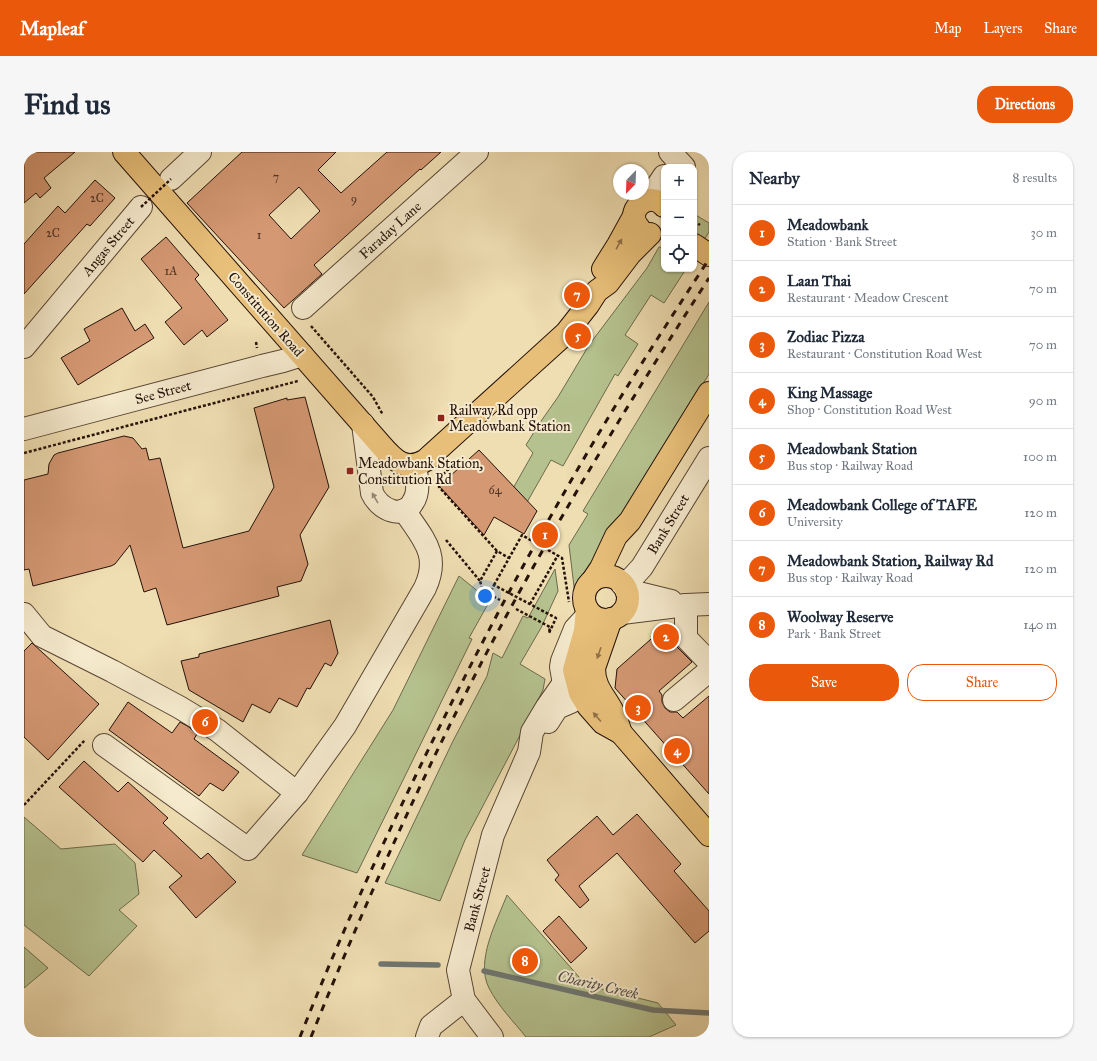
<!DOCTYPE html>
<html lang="en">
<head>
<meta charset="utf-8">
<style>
	:root { --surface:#fff; --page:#f6f6f7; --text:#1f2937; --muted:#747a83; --line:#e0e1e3; --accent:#ea580c }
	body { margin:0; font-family:"IM FELL Great Primer",serif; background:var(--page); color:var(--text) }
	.controls { position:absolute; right:12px; top:12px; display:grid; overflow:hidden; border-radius:8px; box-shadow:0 1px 3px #0004 }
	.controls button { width:36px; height:36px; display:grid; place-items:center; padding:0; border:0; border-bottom:1px solid var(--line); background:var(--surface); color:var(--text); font:20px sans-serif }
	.compass { position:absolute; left:589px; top:12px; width:36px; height:36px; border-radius:50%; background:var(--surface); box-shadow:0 1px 3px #0004; rotate:203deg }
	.you { position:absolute; left:461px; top:444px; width:14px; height:14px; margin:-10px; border:3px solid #fff; border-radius:50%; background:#1a73e8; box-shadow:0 0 0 6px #1a73e833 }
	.badge { display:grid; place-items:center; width:26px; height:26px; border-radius:50%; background:var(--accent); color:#fff; font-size:13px; font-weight:700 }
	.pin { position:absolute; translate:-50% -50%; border:2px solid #fff; box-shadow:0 1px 4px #0006 }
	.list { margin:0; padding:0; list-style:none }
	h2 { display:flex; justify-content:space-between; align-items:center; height:52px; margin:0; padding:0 16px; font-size:17px }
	h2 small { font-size:13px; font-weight:400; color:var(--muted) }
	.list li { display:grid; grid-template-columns:26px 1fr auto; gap:12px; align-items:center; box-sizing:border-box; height:56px; padding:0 16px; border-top:1px solid var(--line) }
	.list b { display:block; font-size:15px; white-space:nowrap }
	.list p { margin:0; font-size:13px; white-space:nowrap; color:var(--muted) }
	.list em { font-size:13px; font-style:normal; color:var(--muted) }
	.actions { display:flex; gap:8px; padding:12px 16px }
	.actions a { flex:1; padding:9px 0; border:1px solid var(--accent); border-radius:16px; text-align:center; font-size:14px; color:var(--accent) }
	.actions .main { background:var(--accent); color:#fff }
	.icon { flex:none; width:22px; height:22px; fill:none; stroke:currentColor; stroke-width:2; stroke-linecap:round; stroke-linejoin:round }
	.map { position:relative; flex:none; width:685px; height:885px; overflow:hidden; border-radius:16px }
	header { display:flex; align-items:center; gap:24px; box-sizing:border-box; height:56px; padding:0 20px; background:var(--accent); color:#fff }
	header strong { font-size:19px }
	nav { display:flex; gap:22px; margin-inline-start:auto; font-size:14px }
	.intro { display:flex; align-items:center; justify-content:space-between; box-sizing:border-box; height:96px; padding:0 24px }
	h1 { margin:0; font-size:28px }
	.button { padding:10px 18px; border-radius:16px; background:var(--accent); color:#fff; font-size:14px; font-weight:700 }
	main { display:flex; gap:24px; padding:0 24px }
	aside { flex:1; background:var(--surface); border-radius:16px; box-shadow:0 1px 3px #0004 }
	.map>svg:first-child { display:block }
	.green { fill:#b5c28f; stroke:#6c6a4c }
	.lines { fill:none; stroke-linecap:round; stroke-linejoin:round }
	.stream { stroke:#6e7671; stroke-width:5.5 }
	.building { fill:#d49873; stroke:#241109; fill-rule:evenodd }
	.minor-casing { stroke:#574433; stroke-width:24 }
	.major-casing { stroke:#241109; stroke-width:24 }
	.path { stroke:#241109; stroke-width:2.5; stroke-dasharray:3 2; stroke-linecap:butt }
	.minor { stroke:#f5eacd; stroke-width:22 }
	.major { stroke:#e8bf79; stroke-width:22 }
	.rail { stroke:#241109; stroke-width:3; stroke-dasharray:7 7; stroke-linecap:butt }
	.path-bridge { stroke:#241109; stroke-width:2.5; stroke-dasharray:3 2; stroke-linecap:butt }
	.oneway { fill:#907147 }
	.oneway2 { fill:#978875 }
	.poi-dot { fill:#8f2418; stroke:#f5eacd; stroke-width:1.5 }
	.labels { text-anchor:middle; stroke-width:4; stroke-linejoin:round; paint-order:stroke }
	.number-label { font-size:12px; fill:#503324 }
	.street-label { font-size:14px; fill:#241109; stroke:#f5eacd }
	.poi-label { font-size:14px; fill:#241109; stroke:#f5eacd; text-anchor:start }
	.water-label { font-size:15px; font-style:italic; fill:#4f4c46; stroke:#f5eacd }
</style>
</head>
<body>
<header>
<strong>Mapleaf</strong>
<nav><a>Map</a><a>Layers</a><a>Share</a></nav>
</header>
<div class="intro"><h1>Find us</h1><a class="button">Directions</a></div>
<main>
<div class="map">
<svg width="685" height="885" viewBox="0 0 685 885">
	<rect width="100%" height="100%" fill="#efdeb2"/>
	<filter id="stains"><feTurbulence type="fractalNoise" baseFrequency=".005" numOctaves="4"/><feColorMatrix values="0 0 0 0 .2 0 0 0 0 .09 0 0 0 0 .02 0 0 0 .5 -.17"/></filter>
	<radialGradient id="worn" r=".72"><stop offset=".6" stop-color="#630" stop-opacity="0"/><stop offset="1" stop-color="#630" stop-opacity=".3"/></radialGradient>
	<g class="green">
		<path d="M670,62l15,9v9l-15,24z"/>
		<path d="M635,95l5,1v21h22l-22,34 -13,-8 -26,40 13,9 -20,32 -3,-2 -52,92 -12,-6 -38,67 -3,-1 2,-3 -14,-8 35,-62 -7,-8 13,-21 19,-27 31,-52 58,-77z"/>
		<path d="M685,150v72l-87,141 -33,59 -14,21 -6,-50 19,-31 -5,-3z"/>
		<path d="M531,417l3,22 -17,37 -21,36 25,15 -2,11 -26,51 -52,99 -25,61 -55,-18 68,-142 34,-65 6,-23 9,5 21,-42 5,2z"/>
		<path d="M435,424l26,21 -3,5 6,2 -19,34 3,1 -64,131 -51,103 -55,-18 91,-145z"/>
		<path d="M0,665l37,32 54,-5 20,19 4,31 -20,16 18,16 -48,50 -65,-51z"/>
		<path d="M483,743l79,90 72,18 18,22 -27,12h-123c-12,-15 -28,-31 -37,-49 -14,-27 8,-67 18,-93z"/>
		<path d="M0,795l24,21 -24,20z"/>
	</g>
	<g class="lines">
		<g class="stream">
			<path d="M357,812l57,1"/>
			<path d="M460,819l169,39 56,3"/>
		</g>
	</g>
	<g class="building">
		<path d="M7,0h44l-31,26 7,10 -11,10 -4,-5 -12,10v-45z"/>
		<path d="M218,0h94l-18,18 23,23 46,-41h54l-20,18 -1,-1 -106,96 8,9 -38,34 -97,-105zM275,35l21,24 -29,28 -22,-24z"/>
		<path d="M71,28l20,18 -25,28 -3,-2 -63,70v-50l34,-38 7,7z"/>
		<path d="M142,85l33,38 -4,4 33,41 -21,17 -5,-7 -18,15 -19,-23 17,-14 -41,-49z"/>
		<path d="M98,156l13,23 10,-7 9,14 -76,47 -17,-27 29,-17 -6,-12z"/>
		<path d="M281,245l24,90 -29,48 8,29 -7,17 -24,6 2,9 -112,29 -11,-37 -12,4 -14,-47 -15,19 -4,2 -78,20 -4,-17 -5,1v-90l24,-6 1,-10 5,-9 4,-2 62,-16 4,-1 9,2 9,11 4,-1 3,12 11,-2 23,90 66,-17 25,-44 -20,-79 33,-10v2z"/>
		<path d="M455,298l58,61 -13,23 -30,-17 -10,18 -45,-49z"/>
		<path d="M306,468l8,33 -7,13 -6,-3 -15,26 -3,-1 -10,19 -18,-9 -9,15 -18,-9 -9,18 -54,-32 -8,-29 18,-4v-3z"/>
		<path d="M643,473l7,7v7l3,8 15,15 -33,29 3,4v7l3,6 5,4h7l6,6 26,-22v98l-94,-106 2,-19z"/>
		<path d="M8,491l67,61 -51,56 -24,-23v-86z"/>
		<path d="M104,550l44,31 8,-11 9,5 8,7 -3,5 45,33 -16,19 -13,-8 -11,13 -90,-66z"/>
		<path d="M60,609l34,31 10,-10 40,36 -5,5 38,36 7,-6 28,29 -40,36 -27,-31 13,-11 -28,-26 -11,12 -84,-75z"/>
		<path d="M613,662l44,50 -7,7 35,40v20l-14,12 -78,-90 -38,33 10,14 -9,8 -25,-28 4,-5 -12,-15 50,-44 16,19z"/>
		<path d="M535,764l28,32 -16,15 -28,-32z"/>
	</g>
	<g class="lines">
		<g class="minor-casing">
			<g id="minor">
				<path d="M646,0l14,15"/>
				<path d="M147,27l29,-27"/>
				<path d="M624,48l16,-24"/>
				<path d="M279,156l174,-156"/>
				<path d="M0,195l117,-140"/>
				<path d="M339,272l9,69c7,16 31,28 41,9 7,-10 4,-25 2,-36"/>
				<path d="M0,277l238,-63 21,-5 19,-6"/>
				<path d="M598,432l10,-6 10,-11 67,-109"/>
				<path d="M602,438l45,11"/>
				<path d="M662,453v33l23,24"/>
				<path d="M598,461l64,-8 23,-1"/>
				<path d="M0,462l18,22 70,35 67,36 38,23 80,63"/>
				<path d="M650,548l35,-29"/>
				<path d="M524,570l9,-14 14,-6 9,-9 -16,-9 -3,-17 1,-6 13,-32 12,-13"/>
				<path d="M80,593l144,104 49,-56 48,-67 80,-138c16,-34 -3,-50 -21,-78"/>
				<path d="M403,885l4,-11 33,-26"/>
				<path d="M468,885l-28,-37 -6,-30 35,-135 36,-83 3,-20 15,-25 14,-20 13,-14"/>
			</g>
		</g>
		<g class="major-casing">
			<g id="major">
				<path d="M100,0l256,292c13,15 25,29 46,16l140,-127 22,-28 9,-14 11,-8 22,-29 20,-20"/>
				<path d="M615,76c-16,-17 10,-39 25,-22"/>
				<path d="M670,93l15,10"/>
				<path d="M579,117l15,-24 16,-29"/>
				<circle cx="582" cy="446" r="22"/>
				<path d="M569,428l8,-12 15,-32 14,-15 79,-128"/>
				<path d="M563,457l-2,22 -11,39 6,23 8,13 15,17 18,10"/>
				<path d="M587,467l-17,49c0,20 11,28 19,44 4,6 5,14 8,21l88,102"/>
			</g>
		</g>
		<g class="path">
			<path d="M670,69l6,4"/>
			<path d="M287,174l62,71 10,18"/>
			<path d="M232,190l1,6"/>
			<path d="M0,301l274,-72"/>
			<path d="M436,307l-20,18 -1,10 58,64"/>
			<path d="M422,388l34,41"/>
			<path d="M524,398l14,8 7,44"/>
			<path d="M470,433l28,-50 10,6"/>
			<path d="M465,442l11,6"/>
			<path d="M463,448l2,-6 -6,-3 -3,-10 17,-30 12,7"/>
			<path d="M506,452l28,-49"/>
			<path d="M492,457l34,18 -1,6"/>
			<path d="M0,653l61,-65"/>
		</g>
		<use href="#minor" class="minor"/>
		<use href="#major" class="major"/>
		<g class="rail">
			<path d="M276,885c40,-102 86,-201 134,-299 53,-107 109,-212 171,-315 33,-55 69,-110 104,-164"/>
			<path d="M287,885c49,-122 102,-241 162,-358 71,-138 152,-271 236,-401"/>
		</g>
		<g class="path-bridge">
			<path d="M117,55l30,-28"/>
			<path d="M463,448l7,-15 62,33 -7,15"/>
		</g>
	</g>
	<defs><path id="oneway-solid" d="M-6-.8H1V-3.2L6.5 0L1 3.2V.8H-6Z"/></defs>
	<g class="oneway">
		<use href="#oneway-solid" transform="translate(595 92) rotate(-61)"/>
		<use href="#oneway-solid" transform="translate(575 501) rotate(109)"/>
		<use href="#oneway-solid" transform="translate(573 565) rotate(-131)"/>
	</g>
	<use class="oneway2" href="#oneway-solid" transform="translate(351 346) rotate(-120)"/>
	<g class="poi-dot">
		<rect x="413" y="262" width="8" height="8" rx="2"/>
		<rect x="322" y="315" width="8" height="8" rx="2"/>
	</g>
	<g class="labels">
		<g class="number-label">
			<text x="252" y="29">7</text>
			<text x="73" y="50">2C</text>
			<text x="330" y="51">9</text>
			<text x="29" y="85">2C</text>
			<text x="235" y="87">1</text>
			<text x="147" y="123">1A</text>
			<text x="471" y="342">64</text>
		</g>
		<g class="street-label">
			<text transform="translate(366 78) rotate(-42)" y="5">Faraday Lane</text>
			<text transform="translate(84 94) rotate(-50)" y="5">Angas Street</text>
			<text transform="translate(242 162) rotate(49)" y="5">Constitution Road</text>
			<text transform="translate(139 240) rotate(-15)" y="5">See Street</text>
			<text transform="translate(644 372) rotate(-59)" y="5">Bank Street</text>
			<text transform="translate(453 747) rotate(-75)" y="5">Bank Street</text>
		</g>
		<g class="poi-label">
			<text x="425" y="263">Railway Rd opp<tspan x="425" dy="16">Meadowbank Station</tspan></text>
			<text x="334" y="316">Meadowbank Station,<tspan x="334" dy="16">Constitution Rd</tspan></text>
		</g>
		<g class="water-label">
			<text transform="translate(574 833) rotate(13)" y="5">Charity Creek</text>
		</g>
	</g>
	<rect width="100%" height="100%" filter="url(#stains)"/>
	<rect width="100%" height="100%" fill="url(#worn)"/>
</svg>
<div class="controls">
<button>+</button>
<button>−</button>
<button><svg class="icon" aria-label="locate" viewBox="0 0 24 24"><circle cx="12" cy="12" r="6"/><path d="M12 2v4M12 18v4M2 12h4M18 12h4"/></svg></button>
</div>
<svg class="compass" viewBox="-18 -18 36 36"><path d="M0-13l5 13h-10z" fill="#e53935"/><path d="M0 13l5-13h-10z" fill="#747a83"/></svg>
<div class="you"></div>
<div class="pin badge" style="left:521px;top:383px">1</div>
<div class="pin badge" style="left:642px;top:485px">2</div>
<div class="pin badge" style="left:614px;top:556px">3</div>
<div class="pin badge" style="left:653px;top:599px">4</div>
<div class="pin badge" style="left:554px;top:184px">5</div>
<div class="pin badge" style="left:181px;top:570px">6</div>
<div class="pin badge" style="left:553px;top:143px">7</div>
<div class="pin badge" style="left:501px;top:809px">8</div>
</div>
<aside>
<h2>Nearby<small>8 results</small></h2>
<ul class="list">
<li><span class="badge">1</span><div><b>Meadowbank</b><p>Station · Bank Street</p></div><em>30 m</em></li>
<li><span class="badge">2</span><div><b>Laan Thai</b><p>Restaurant · Meadow Crescent</p></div><em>70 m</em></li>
<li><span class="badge">3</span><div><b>Zodiac Pizza</b><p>Restaurant · Constitution Road West</p></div><em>70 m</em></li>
<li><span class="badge">4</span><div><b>King Massage</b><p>Shop · Constitution Road West</p></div><em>90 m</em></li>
<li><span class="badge">5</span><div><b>Meadowbank Station</b><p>Bus stop · Railway Road</p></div><em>100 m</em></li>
<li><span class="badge">6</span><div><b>Meadowbank College of TAFE</b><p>University</p></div><em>120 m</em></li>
<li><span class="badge">7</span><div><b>Meadowbank Station, Railway Rd</b><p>Bus stop · Railway Road</p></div><em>120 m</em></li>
<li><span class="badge">8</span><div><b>Woolway Reserve</b><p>Park · Bank Street</p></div><em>140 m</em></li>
</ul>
<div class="actions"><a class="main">Save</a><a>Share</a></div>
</aside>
</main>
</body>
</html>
